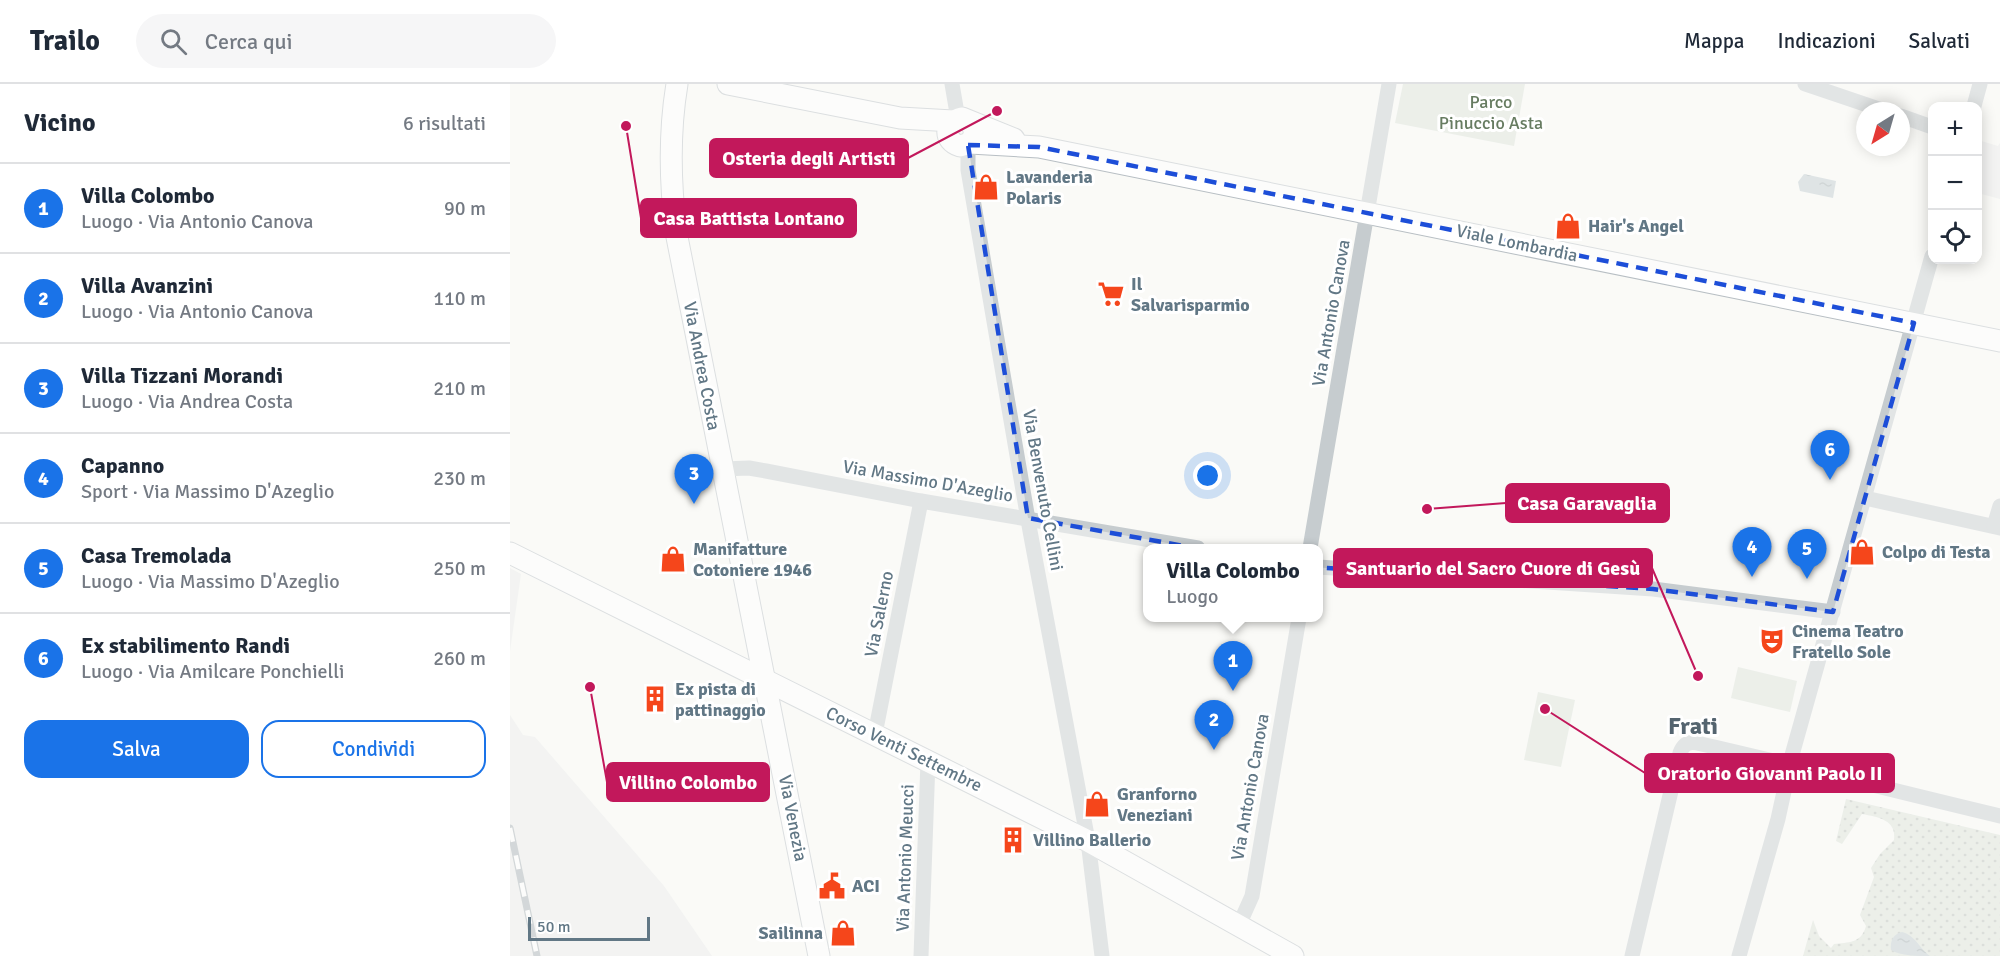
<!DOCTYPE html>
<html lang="it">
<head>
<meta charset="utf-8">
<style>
	:root { --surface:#fff; --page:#f6f6f7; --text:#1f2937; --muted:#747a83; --line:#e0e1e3; --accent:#1a73e8 }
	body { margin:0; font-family:Signika,sans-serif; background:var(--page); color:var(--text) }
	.controls { position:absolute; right:18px; top:18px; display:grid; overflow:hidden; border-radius:12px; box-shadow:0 3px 15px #0003 }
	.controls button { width:54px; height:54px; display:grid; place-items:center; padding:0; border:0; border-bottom:2px solid var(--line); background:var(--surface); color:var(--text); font:30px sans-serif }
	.compass { position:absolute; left:1346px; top:18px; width:54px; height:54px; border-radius:50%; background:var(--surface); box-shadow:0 3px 15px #0003; rotate:217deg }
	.scale { position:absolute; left:18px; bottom:15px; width:122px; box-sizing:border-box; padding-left:6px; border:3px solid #617785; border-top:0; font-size:16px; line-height:21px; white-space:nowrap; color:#617785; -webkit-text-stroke:4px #fff; paint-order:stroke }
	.you { position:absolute; left:698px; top:392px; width:21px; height:21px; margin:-15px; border:4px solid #fff; border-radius:50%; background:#1a73e8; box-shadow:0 0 0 9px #1a73e833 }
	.badge { display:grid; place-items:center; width:39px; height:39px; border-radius:50%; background:var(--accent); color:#fff; font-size:20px; font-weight:700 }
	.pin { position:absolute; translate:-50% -50px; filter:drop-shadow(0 2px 3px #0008) }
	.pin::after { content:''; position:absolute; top:32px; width:21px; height:18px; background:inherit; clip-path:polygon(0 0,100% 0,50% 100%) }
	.popup { position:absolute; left:633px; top:460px; width:180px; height:78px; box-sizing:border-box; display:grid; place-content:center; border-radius:12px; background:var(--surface); filter:drop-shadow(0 2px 4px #0005); font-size:20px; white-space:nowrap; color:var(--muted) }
	.popup b { font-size:22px; color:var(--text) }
	.popup::after { content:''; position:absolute; left:50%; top:100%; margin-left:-12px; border:12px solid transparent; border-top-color:var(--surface) }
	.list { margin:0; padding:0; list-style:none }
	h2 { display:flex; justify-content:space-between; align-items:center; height:78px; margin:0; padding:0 24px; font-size:26px }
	h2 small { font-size:20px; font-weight:400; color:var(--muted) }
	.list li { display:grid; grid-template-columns:39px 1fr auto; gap:18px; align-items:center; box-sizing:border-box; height:90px; padding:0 24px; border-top:2px solid var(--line) }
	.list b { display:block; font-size:22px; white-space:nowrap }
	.list p { margin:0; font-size:20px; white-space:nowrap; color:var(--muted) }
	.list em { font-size:20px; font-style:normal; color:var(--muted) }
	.actions { display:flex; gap:12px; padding:18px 24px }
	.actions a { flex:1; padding:14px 0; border:2px solid var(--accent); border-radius:18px; text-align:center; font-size:21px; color:var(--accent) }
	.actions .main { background:var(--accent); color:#fff }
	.icon { flex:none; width:33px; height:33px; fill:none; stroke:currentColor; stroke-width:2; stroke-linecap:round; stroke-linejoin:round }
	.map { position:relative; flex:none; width:1490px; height:872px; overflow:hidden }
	header { display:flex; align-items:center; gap:36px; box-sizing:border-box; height:84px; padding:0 30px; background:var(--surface); border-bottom:2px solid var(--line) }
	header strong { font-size:28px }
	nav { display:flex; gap:33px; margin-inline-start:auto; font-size:21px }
	.search { width:420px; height:54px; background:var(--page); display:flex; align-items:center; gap:15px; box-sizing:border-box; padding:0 21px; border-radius:33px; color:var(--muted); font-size:22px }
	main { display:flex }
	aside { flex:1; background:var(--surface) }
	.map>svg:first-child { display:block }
	.built { fill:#eaecea }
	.green { fill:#dbe2d8 }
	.garden { fill:url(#garden-dots) }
	.water { fill:url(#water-ripples) }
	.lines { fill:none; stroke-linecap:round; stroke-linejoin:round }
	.secondary-casing { stroke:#b8bfc4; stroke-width:23 }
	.street { stroke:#c6cccf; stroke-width:15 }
	.secondary { stroke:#fff; stroke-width:21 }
	.rail-casing { stroke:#a4adb3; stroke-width:7 }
	.rail { stroke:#fff; stroke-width:4.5; stroke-dasharray:14; stroke-linecap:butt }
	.marked { fill:none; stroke:#1d4ed8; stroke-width:4.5; stroke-dasharray:12 8; stroke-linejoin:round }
	.labels { text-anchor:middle; stroke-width:6; stroke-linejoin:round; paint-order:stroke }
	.park-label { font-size:18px; fill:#677c61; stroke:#fff }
	.poi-label { font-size:18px; font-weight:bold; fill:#617785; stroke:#fff; text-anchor:start }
	.street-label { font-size:18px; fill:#617785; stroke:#fff }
	.district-label { font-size:24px; font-weight:bold; fill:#54646f; stroke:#fff }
	.leader { fill:none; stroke:#c2185b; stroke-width:2 }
	.callout-dot { fill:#c2185b; stroke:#fff; stroke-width:2 }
	.callout { fill:#c2185b; stroke:#c2185b; stroke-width:2 }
	.callout-label { font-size:20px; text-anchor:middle; font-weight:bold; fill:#fff }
</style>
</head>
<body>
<header>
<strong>Trailo</strong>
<div class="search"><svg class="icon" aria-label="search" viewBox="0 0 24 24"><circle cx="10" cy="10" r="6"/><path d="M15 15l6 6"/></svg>Cerca qui</div>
<nav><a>Mappa</a><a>Indicazioni</a><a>Salvati</a></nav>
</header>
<main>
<aside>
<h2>Vicino<small>6 risultati</small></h2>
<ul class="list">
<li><span class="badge">1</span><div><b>Villa Colombo</b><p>Luogo · Via Antonio Canova</p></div><em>90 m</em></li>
<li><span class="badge">2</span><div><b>Villa Avanzini</b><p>Luogo · Via Antonio Canova</p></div><em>110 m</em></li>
<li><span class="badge">3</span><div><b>Villa Tizzani Morandi</b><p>Luogo · Via Andrea Costa</p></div><em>210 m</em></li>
<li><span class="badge">4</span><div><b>Capanno</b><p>Sport · Via Massimo D'Azeglio</p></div><em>230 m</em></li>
<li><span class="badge">5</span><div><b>Casa Tremolada</b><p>Luogo · Via Massimo D'Azeglio</p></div><em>250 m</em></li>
<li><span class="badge">6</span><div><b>Ex stabilimento Randi</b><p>Luogo · Via Amilcare Ponchielli</p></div><em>260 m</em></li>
</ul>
<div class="actions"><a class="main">Salva</a><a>Condividi</a></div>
</aside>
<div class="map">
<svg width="1490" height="872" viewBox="0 0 1490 872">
	<defs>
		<pattern id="garden-dots" width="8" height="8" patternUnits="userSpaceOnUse" patternTransform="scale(1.5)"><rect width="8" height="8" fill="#dbe2d8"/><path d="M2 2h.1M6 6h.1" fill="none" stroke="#b5bcb5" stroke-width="1.8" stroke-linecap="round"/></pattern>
		<pattern id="water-ripples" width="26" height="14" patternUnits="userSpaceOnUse" patternTransform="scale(1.5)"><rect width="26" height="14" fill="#becbcf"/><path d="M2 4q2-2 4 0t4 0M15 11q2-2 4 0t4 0" fill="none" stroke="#9eaaae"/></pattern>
	</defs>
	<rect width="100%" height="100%" fill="#fafaf7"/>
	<g class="built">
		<path d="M1468,56l20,6 2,-3v56l-22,-6z"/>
		<path d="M0,484l11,6 -11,77z"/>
		<path d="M0,631l13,20 12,2 129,149 48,70h-202z"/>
	</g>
	<g class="green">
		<path d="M893,0h122l-11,62 -119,-23z"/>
		<path d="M1228,583l59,14 -7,31 -59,-14z"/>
		<path d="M1028,608l37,8 -14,67 -37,-7z"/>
	</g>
	<path class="garden" d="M1336,715l154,36v121h-197l10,-36 6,16 12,12 3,-4c14,-2 27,0 32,-18l-6,-11 14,-38 -3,-9 9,-14 14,-14c3,-20 -16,-23 -32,-26l-20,30 -6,-3z"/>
	<g class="water">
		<path d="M1294,90l32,7 -3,17 -33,-7 -2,-9z"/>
		<path d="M1392,848c14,4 17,16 28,24 -13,0 -29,0 -39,-6 -1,-9 2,-16 11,-18z"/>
	</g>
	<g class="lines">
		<g class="secondary-casing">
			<g id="secondary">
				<path d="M167,0c-8,48 -7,99 -1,148l143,724"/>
				<path d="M218,0l172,34 53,3"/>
				<path d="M462,39l3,11 -5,9 -10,3c-17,-5 -16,-24 2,-28l52,21"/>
				<path d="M460,59l69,4 961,194"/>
				<path d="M0,469l578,288 205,115"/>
			</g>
		</g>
		<g class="street">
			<path d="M442,0l6,35"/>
			<path d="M1295,0l80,27"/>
			<path d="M1464,22l6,-22"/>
			<path d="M1391,32l31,11"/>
			<path d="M458,61v25l62,361 58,310 14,115"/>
			<path d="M213,385l26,-1 17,3 155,30 277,47"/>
			<path d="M1355,414l135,30"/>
			<path d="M1484,442l6,-20"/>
			<path d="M800,464l79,-464"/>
			<path d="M808,483l335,22 180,23"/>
			<path d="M365,650l46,-233"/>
			<path d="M729,841l13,-29 47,-278"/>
			<path d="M411,872l7,-195"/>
			<path d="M1122,872l48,-203c3,-8 8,-12 17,-10 101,23 202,49 303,73"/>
			<path d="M1229,872l39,-137 14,-64 140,-499"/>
		</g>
		<use href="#secondary" class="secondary"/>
		<g class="rail-casing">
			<path id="rail" d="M0,744l27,128"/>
		</g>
		<use href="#rail" class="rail"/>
	</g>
	<path d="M0 0H1490V872H0ZM458,61l71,2 875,176 -81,289 -180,-23 -357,-23 -268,-48z" fill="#fafaf7" fill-opacity=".55" fill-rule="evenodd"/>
	<path class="marked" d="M458,61l71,2 875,176 -81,289 -180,-23 -357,-23 -268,-48z"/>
	<defs>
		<g id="shop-bare" transform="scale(2.07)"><path d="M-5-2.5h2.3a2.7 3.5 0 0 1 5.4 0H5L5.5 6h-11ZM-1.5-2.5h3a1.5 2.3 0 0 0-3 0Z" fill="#f5461b" stroke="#fff" stroke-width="2.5" paint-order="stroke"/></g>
		<g id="supermarket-bare" transform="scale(2.07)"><path d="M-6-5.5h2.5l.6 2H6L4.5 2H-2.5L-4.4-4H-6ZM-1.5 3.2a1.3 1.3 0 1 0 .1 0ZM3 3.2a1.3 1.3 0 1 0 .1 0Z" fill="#f5461b" stroke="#fff" stroke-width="2.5" paint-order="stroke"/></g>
		<g id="theatre-bare" transform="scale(2.07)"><path d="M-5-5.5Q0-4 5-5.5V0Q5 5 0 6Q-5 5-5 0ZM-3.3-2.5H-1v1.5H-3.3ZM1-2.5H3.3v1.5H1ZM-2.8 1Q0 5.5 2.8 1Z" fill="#f5461b" stroke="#fff" stroke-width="2.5" paint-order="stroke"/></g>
		<g id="building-bare" transform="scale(2.07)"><path d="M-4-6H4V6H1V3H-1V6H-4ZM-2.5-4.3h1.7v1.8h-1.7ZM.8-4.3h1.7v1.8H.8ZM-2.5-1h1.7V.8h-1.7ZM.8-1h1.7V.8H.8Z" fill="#f5461b" stroke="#fff" stroke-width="2.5" paint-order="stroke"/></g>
		<g id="civic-bare" transform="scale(2.07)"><path d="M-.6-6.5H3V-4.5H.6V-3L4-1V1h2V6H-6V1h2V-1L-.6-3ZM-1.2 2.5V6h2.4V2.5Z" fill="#f5461b" stroke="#fff" stroke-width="2.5" paint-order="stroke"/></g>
	</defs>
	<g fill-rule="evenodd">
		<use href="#shop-bare" x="476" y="103"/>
		<use href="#shop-bare" x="1058" y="142"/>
		<use href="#supermarket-bare" x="601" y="210"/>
		<use href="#shop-bare" x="1352" y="468"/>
		<use href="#shop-bare" x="163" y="475"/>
		<use href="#theatre-bare" x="1262" y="557"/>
		<use href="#building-bare" x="145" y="615"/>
		<use href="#shop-bare" x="587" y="720"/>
		<use href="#building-bare" x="503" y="756"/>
		<use href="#civic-bare" x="322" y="802"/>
		<use href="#shop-bare" x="333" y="849"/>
	</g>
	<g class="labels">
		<g class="park-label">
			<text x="981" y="24">Parco<tspan x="981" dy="21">Pinuccio Asta</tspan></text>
		</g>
		<g class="poi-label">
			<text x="496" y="99">Lavanderia<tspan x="496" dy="21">Polaris</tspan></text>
			<text x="1078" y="148">Hair's Angel</text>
			<text x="621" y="206">Il<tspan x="621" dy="21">Salvarisparmio</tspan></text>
			<text x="183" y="471">Manifatture<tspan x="183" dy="21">Cotoniere 1946</tspan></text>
			<text x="1372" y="474">Colpo di Testa</text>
			<text x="1282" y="553">Cinema Teatro<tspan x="1282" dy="21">Fratello Sole</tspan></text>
			<text x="165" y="611">Ex pista di<tspan x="165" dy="21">pattinaggio</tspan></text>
			<text x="607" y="716">Granforno<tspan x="607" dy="21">Veneziani</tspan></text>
			<text x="523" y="762">Villino Ballerio</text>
			<text x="342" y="808">ACI</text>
			<text x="313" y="855" text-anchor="end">Sailinna</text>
		</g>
		<g class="street-label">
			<text transform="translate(1007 159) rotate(12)" y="6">Viale Lombardia</text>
			<text transform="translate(821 229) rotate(-80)" y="6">Via Antonio Canova</text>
			<text transform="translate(192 282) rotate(79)" y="6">Via Andrea Costa</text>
			<text transform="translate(418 397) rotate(10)" y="6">Via Massimo D'Azeglio</text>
			<text transform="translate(533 406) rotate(80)" y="6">Via Benvenuto Cellini</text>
			<text transform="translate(369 530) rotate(-79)" y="6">Via Salerno</text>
			<text transform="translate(394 665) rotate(26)" y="6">Corso Venti Settembre</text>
			<text transform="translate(740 703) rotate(-80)" y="6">Via Antonio Canova</text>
			<text transform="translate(283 734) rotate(79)" y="6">Via Venezia</text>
			<text transform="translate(395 774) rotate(-88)" y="6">Via Antonio Meucci</text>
		</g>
		<g class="district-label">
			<text x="1183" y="650">Frati</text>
		</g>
	</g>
	<path class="leader" d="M487 27L398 74M116 42L131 134M917 425L996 419M1188 592L1142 484M1035 625L1135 689M80 603L97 698"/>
	<g class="callout-dot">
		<circle cx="487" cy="27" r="6"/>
		<circle cx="116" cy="42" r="6"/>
		<circle cx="917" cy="425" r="6"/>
		<circle cx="1188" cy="592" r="6"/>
		<circle cx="1035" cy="625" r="6"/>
		<circle cx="80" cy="603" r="6"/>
	</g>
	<g class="callout">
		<rect x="200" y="55" width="198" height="38" rx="6"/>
		<rect x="131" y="115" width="215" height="38" rx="6"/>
		<rect x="996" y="400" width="163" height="38" rx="6"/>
		<rect x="824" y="465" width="318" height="38" rx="6"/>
		<rect x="1135" y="670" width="249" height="38" rx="6"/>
		<rect x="97" y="679" width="162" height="38" rx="6"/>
	</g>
	<g class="callout-label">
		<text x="299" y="81">Osteria degli Artisti</text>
		<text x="239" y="141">Casa Battista Lontano</text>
		<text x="1077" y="426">Casa Garavaglia</text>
		<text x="983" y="491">Santuario del Sacro Cuore di Gesù</text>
		<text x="1260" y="696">Oratorio Giovanni Paolo II</text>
		<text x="178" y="705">Villino Colombo</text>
	</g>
</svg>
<div class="controls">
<button>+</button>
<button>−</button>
<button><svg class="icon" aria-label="locate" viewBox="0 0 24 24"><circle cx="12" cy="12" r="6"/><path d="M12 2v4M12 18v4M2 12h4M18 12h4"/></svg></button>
</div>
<svg class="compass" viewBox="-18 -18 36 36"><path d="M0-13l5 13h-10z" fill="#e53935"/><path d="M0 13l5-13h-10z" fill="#747a83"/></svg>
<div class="scale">50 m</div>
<div class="you"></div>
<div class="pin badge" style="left:723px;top:607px">1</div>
<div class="popup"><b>Villa Colombo</b>Luogo</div>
<div class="pin badge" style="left:704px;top:666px">2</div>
<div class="pin badge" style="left:184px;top:420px">3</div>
<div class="pin badge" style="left:1242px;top:493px">4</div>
<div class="pin badge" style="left:1297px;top:495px">5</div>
<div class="pin badge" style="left:1320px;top:396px">6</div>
</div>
</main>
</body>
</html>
